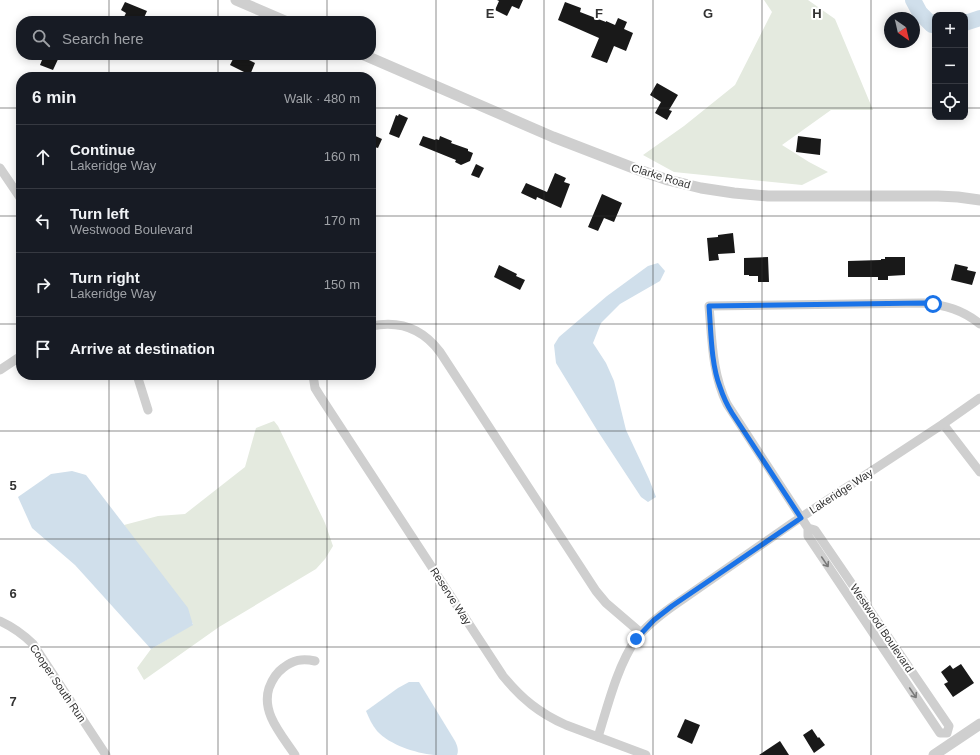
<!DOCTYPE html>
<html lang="en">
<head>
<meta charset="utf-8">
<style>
	:root { --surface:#171b24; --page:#20242c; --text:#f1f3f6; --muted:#9ea1a6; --line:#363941 }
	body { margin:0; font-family:Arial,sans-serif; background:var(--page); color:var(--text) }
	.controls { position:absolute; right:12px; top:12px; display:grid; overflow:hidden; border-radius:8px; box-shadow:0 2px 10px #0003 }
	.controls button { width:36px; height:36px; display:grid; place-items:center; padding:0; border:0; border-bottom:1px solid var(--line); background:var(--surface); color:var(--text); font:20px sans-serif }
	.compass { position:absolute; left:884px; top:12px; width:36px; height:36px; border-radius:50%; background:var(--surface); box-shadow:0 2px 10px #0003; rotate:146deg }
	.stop { position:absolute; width:12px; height:12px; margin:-9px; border:3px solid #1a73e8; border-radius:50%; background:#fff }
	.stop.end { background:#1a73e8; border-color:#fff; box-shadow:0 1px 4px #0008 }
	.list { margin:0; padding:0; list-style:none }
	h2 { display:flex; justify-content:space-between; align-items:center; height:52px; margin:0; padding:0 16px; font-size:17px }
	h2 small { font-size:13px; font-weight:400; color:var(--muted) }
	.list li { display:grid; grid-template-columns:26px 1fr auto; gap:12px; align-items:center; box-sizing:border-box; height:64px; padding:0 16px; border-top:1px solid var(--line) }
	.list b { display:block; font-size:15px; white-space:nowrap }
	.list p { margin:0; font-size:13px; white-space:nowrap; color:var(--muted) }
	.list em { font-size:13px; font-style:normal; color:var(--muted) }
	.icon { flex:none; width:22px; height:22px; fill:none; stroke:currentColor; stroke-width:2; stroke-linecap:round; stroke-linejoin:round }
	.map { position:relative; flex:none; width:980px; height:755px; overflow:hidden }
	.search { position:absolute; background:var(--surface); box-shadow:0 2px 10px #0003; left:16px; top:16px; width:360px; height:44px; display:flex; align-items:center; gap:10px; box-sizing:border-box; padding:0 14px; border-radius:16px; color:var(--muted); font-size:15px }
	.panel { position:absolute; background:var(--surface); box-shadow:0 2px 10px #0003; left:16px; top:72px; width:360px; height:308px; border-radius:16px }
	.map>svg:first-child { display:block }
	.green { fill:#e4eadf }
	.water { fill:#d0dfeb }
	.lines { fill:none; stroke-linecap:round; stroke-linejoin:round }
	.river { stroke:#d0dfeb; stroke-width:16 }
	.building { fill:#191919 }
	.minor { stroke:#cfcfcf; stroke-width:9 }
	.tertiary { stroke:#cfcfcf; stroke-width:11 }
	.oneway { stroke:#797979 }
	.route { stroke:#1a73e8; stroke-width:5 }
	.grid { fill:none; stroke:#323232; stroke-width:1; stroke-opacity:0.55 }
	.labels { text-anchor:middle; stroke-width:4; stroke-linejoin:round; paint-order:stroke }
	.street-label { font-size:11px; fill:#323232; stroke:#fff }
	.grid-label { font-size:13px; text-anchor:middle; font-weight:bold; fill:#323232; stroke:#fff; stroke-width:4; stroke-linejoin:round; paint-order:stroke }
</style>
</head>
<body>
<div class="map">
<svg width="980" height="755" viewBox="0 0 980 755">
	<rect width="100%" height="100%" fill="#fff"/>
	<g class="green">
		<path d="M764,0h44l27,19 38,91h-42l-49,35 27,17 19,10 -26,13 -128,-13 -31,-17 41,-29 51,-41 37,-73z"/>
		<path d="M274,421l4,5 47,97 8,23 -8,13 -9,10 -97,58 -75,53 -7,-12 14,-19 42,-25 -69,-99 34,-9 27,-2 60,-47 11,-39z"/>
	</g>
	<g class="water">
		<path d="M658,263l7,8 -5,10 -40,23 -19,19 -8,20 13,20 8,18 12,49 23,49 7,18 -8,5 -7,-5 -44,-67 -41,-67 -2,-18 5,-8 48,-41 41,-30z"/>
		<path d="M72,471l14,4 102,133 5,17 -42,24 -76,-84 -43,-37 -14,-31 33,-23z"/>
		<path d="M409,682h10l36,59c2,4 4,9 2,14 -8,0 -15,0 -23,0 -19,-2 -44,-10 -57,-24 -5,-6 -8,-13 -11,-20l32,-23z"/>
	</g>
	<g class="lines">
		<g class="river">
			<path d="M913,0l7,13 12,12h3"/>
			<path d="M965,23l15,-5"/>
		</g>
	</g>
	<g class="building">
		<path d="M497,0h26l-4,9 -7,-3 -5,10 -12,-6 4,-9z"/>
		<path d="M125,2l22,9 -4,9 -6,-3 -2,4h-1l-10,-4 2,-4 -5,-3z"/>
		<path d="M565,2l16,6 -1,4 26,10v-1l9,4 3,-7 9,4 -3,7 9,4 -7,18 -12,-5 -7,17 -16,-6 8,-19 -41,-18z"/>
		<path d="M44,55h16l-7,15 -13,-5z"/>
		<path d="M235,55h4l16,8 -5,12 -20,-10z"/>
		<path d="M657,83l21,12 -9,15 3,1 -5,9 -12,-7 6,-11 -11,-7z"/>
		<path d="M399,114l9,4 -9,20 -10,-4 7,-19 2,1z"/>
		<path d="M371,134l11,5 -4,9 -7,-2z"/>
		<path d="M423,136l12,4 1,-1 3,1 1,-4 12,5 -1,2 17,6v2l5,2 -3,8 -9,4 -6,-3 1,-2 -37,-15z"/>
		<path d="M798,136l23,3 -1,16 -24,-3z"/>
		<path d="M476,164l8,4 -5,10 -8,-3z"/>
		<path d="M555,173l11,5 -2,4 6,2 -9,24 -24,-11 -1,3 -15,-7 5,-10 21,9z"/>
		<path d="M602,194l20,9 -8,19 -10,-4 -6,13 -10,-4z"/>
		<path d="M733,233l2,20 -17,1 1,6 -10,1 -2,-23 11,-1v-2z"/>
		<path d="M768,257l1,25h-11v-6h-9v-1h-5v-17z"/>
		<path d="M885,257h20v18l-17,1v4h-10v-3h-30v-16l33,-1v-1h4z"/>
		<path d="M955,264l13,3 -1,3 9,2 -4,13 -21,-5z"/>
		<path d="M499,265l18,9 -1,2 9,4 -5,10 -26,-13z"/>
		<path d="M961,664l13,19 -21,14 -9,-13 4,-2 -7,-10 9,-7 3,4z"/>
		<path d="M685,719l15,6 -8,19 -15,-7z"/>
		<path d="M812,729l6,9 1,-1 6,8 -11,8 -11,-18z"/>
		<path d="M780,741l9,14h-30z"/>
	</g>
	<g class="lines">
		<g class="minor">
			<path d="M0,168l21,31"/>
			<path d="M371,326c29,-6 52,3 69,26l156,239 10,12 35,30"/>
			<path d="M0,370l21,-14"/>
			<path d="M137,375l11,35"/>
			<path d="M313,375l2,13 5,8 183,280c19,23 36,37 63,49l80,30"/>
			<path d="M943,424l37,48"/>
			<path d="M808,528l7,2 134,196 -2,7h-7l-132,-197v-8l-2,-3 -79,-121c-15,-30 -15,-65 -18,-98l215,-3c21,2 39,7 56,21"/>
			<path d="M0,621c13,6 23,13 33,23l73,111"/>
			<path d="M598,737c10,-32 19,-70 38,-98 10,-13 23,-23 37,-33l121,-84 149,-98 37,-26"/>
			<path d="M295,755c-13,-20 -34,-42 -26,-67 3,-8 7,-15 14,-20 10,-8 19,-10 32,-7"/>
		</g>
		<g class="tertiary">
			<path d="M236,0l49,21"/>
			<path d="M364,55l189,82 83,32 32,11 33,8 33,5 34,3h170l20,1 22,3"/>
			<path d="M934,755l46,-31"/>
		</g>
	</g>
	<defs><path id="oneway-shaft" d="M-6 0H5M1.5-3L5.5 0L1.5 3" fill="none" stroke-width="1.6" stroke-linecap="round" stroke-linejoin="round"/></defs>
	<g class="oneway">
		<use href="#oneway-shaft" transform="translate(825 562) rotate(56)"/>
		<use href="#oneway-shaft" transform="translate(913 693) rotate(56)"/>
	</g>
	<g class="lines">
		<path class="route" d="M636,639l18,-19 18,-14 129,-88 -69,-105c-5,-8 -9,-17 -12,-26 -9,-23 -9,-56 -11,-81l215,-3 9,1"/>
	</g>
	<path class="grid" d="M109,0v21M218,0v21M327,0v21M436,0v755M544,0v755M653,0v755M762,0v755M871,0v755M109,55v22M218,55v22M327,55v22M0,108h21M371,108h564M965,108h15M0,216h21M371,216h609M0,324h21M371,324h609M109,375v380M218,375v380M327,375v380M0,431h980M0,539h980M0,647h980"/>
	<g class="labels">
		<g class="street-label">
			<text transform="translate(661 176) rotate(17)" y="4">Clarke Road</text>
			<text transform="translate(841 491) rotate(-33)" y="4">Lakeridge Way</text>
			<text transform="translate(451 596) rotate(57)" y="4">Reserve Way</text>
			<text transform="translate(882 628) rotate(56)" y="4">Westwood Boulevard</text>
			<text transform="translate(58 683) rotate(56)" y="4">Cooper South Run</text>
		</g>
	</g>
	<g class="grid-label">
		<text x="490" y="18">E</text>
		<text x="599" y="18">F</text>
		<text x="708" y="18">G</text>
		<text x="817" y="18">H</text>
		<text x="13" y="490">5</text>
		<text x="13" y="598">6</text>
		<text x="13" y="706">7</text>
	</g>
</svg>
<div class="controls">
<button>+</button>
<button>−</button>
<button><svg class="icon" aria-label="locate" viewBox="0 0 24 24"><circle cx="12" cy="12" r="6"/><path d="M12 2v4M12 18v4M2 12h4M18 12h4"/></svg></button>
</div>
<svg class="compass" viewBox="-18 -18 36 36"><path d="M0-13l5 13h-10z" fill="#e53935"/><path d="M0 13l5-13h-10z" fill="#9ea1a6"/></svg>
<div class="stop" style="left:933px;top:304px"></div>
<div class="stop end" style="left:636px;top:639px"></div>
<div class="search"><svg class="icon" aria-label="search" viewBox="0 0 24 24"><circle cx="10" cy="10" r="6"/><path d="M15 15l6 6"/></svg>Search here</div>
<section class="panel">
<h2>6 min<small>Walk · 480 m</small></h2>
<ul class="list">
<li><svg class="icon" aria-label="ahead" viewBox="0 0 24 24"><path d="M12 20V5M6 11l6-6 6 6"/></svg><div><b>Continue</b><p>Lakeridge Way</p></div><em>160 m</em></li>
<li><svg class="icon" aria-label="left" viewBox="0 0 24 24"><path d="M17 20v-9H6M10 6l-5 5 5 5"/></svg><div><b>Turn left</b><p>Westwood Boulevard</p></div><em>170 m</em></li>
<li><svg class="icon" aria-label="right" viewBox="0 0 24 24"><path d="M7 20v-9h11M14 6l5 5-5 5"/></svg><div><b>Turn right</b><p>Lakeridge Way</p></div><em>150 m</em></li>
<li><svg class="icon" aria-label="arrive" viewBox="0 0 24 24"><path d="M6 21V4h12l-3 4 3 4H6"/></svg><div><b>Arrive at destination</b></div></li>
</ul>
</section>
</div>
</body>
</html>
